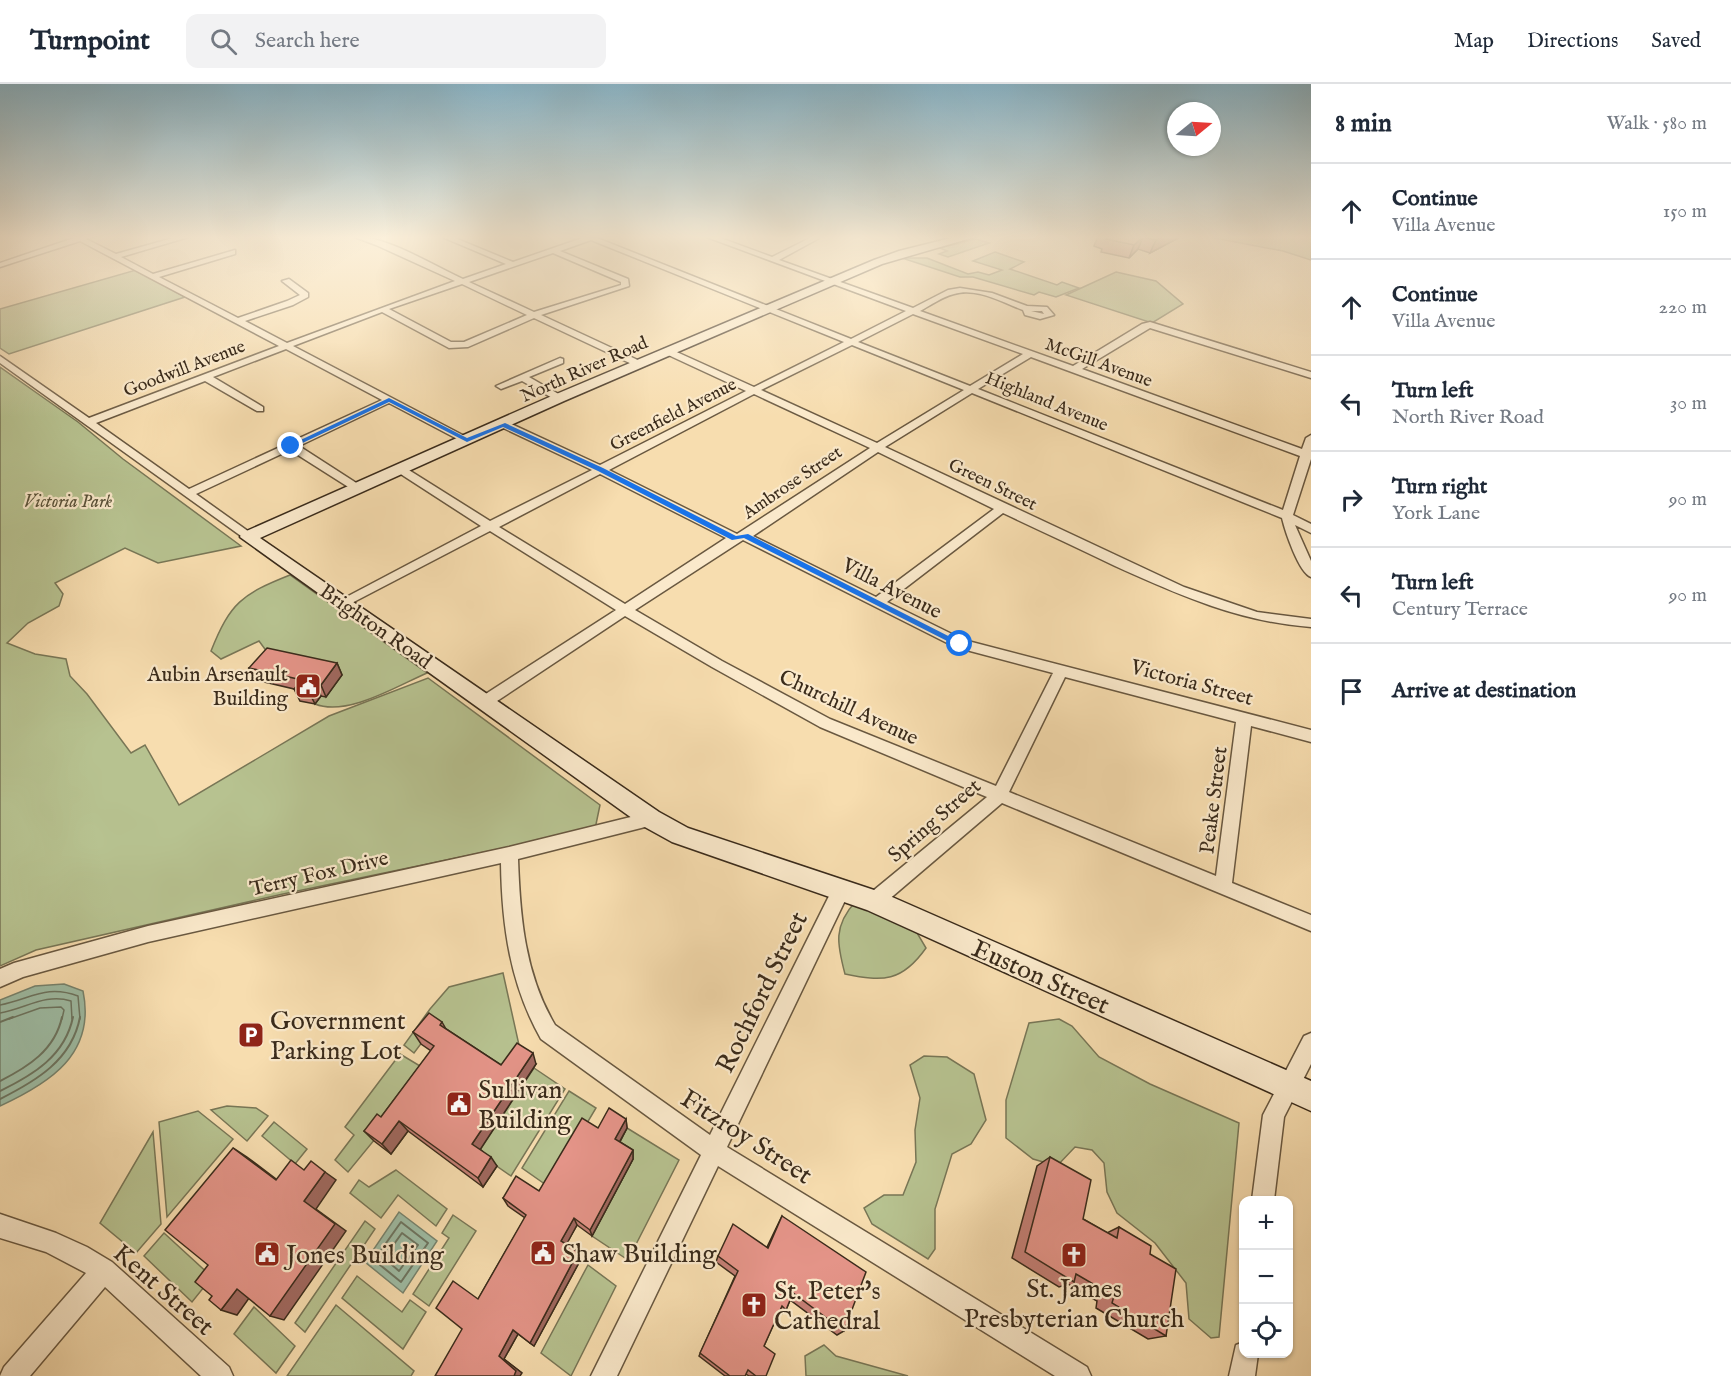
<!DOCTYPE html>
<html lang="en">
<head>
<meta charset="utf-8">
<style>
	:root { --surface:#fff; --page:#f2f2f3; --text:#1f2937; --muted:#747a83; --line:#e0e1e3 }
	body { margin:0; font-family:"IM FELL English",serif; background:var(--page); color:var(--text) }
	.controls { position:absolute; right:18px; bottom:18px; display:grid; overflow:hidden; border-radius:12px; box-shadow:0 2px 4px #0004 }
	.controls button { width:54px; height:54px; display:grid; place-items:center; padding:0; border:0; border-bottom:2px solid var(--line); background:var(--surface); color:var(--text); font:30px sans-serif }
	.compass { position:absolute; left:1167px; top:18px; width:54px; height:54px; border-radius:50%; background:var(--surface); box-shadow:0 2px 4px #0004; rotate:72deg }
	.stop { position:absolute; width:18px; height:18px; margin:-14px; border:4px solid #1a73e8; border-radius:50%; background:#fff }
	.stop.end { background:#1a73e8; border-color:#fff; box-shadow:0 2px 6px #0008 }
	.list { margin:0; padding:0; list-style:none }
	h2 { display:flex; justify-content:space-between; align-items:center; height:78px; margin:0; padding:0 24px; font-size:26px }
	h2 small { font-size:20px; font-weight:400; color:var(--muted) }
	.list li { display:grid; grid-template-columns:39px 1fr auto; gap:18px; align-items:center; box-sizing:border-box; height:96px; padding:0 24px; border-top:2px solid var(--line) }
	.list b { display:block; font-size:22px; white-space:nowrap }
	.list p { margin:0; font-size:20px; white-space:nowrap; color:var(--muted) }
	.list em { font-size:20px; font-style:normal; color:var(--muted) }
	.icon { flex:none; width:33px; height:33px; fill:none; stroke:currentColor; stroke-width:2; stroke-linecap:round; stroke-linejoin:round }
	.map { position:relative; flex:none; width:1311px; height:1292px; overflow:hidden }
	header { display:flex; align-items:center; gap:36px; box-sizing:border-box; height:84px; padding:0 30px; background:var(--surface); border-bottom:2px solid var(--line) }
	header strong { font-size:28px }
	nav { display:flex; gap:33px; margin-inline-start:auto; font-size:21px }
	.search { width:420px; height:54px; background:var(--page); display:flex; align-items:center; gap:15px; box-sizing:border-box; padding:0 21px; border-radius:12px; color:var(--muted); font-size:22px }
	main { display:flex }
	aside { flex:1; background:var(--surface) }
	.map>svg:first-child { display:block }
	.green { fill:#b7c290; stroke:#787656; stroke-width:1.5 }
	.water { fill:#9ebda5; stroke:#76836e; stroke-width:1.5 }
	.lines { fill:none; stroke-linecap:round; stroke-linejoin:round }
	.shore-far1 { stroke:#6c7460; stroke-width:1.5 }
	.shore { stroke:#6c7460; stroke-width:2 }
	.minor-casing { stroke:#695840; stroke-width:3 }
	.secondary-casing { stroke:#3a2b1b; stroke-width:3 }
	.minor { fill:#fae9cb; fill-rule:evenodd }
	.secondary { fill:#fae9cb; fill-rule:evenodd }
	.wall { fill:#c47f75; stroke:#3a2b1b; stroke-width:1.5 }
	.shaded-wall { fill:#a0685f; stroke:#3a2b1b; stroke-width:1.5 }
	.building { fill:#e49488; stroke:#3a2b1b; stroke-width:1.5 }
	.route { fill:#1a73e8 }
	.labels { text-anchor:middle; stroke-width:4.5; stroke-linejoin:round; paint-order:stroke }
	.far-street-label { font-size:18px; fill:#3a2b1b; stroke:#fae9cb }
	.far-park-label { font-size:18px; font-style:italic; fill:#595138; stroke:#fae9cb }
	.street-label { font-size:21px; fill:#3a2b1b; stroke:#fae9cb }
	.poi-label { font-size:21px; fill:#3a2b1b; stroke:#fae9cb; text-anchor:end }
	.near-street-label { font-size:26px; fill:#3a2b1b; stroke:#fae9cb }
	.near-poi-label { font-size:26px; fill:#3a2b1b; stroke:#fae9cb; text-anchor:start }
</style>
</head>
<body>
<header>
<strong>Turnpoint</strong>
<div class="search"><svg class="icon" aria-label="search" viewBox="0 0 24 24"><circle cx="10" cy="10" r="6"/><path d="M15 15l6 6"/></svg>Search here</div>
<nav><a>Map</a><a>Directions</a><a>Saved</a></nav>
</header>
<main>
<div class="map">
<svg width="1311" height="1292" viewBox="0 0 1311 1292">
	<rect width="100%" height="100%" fill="#f7ddaf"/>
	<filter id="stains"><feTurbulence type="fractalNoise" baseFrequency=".00333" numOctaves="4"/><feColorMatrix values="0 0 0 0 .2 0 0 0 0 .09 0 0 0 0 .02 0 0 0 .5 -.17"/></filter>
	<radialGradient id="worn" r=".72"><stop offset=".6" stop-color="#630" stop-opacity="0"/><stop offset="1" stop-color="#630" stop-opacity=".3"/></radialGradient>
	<g class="green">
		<path d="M1204,152h107v24l-28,-9z"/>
		<path d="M976,155l13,4 -41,14 -9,-3 8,-3 -7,-3z"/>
		<path d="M995,168l29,10 -14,7 47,16 5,-3 17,6 -23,9 -17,-5 -5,3 -61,-18h-13l-58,-19h25l41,16 10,-2 11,3 13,-5 -29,-9z"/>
		<path d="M136,186l49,27 -176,57 -9,-6v-39z"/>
		<path d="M1116,188l40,9 27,23 -31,19 -86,-28z"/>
		<path d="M0,283l78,55 45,37 118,87 -83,17 -33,-15 -70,35 8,11 -4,12 -31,17 -21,20 28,11 31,5 4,17 17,18 44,59 14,-8 34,60 150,-89 99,-38 172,127 -5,24 -312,65 -247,56 -36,16z"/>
		<path d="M290,491l137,98c-30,13 -80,44 -112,31l-42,-44 -14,-19 -38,18 -10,-8c19,-48 31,-57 79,-76z"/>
		<path d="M856,817l57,25 13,22c-24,34 -43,34 -81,26 -8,-30 -12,-48 11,-73z"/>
		<path d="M503,889l18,81 -15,22 -71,-51 -21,28 -10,-8 26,-36 19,-22z"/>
		<path d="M1059,935l13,7 27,31 51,27 89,39 -20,214 -8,1 -22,-19 -3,-36 -31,-40 -38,-30 -10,-21 -3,-29 -12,-13 -17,-3 -18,19 -24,-7 -27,-21v-38l23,-77z"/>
		<path d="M400,970l30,18 -82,100 -13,-12 19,-25 -9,-8z"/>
		<path d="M924,972l23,1 27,17 12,46 -15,24 -19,10 -17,55v40l-7,10 -56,-35 -8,-16 20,-13h19l13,-33 -1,-32 5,-32 -10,-33z"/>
		<path d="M534,984l31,21 -54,87 -33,-23z"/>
		<path d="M569,1007l27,17 -47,79 -27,-19z"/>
		<path d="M227,1022l29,2 12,8 -21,25 -36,-31z"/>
		<path d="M198,1027l35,28 -66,78 -8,-95z"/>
		<path d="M274,1038l33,27 -12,15 -33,-28z"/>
		<path d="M627,1044l52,32 -51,100 -36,-24 41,-77 -17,-11z"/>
		<path d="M153,1048l8,92 -25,29 -36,-30z"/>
		<path d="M396,1086l51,39 -11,17 -38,-31 -17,23 -31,-25 9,-13 10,7z"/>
		<path d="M453,1131l23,16 -47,75 -16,-12 36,-56 -7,-5z"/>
		<path d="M365,1137l10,8 -70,103 -10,-9z"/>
		<path d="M164,1149l48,44 -20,25 -48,-46z"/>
		<path d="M588,1181l28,21 -45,90 -30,-23z"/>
		<path d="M357,1192l45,36 8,-12 16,12 -23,37 -61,-51z"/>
		<path d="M336,1221l78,66 -3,5h-124z"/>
		<path d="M254,1223l41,39 -19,27 -42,-39z"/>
		<path d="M824,1261l12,11 72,20h-102l-1,-20z"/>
	</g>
	<g class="water">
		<path d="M64,900l19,7c13,63 -33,92 -83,115v-106l35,-14z"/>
		<path d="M399,1128l38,29 -34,52 -38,-31z"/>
	</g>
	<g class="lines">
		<g class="shore-far1">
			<path d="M0,921c31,-6 46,-21 78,-9l2,23"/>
			<path d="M0,929c25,-4 45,-20 71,-12l1,18"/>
			<path d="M9,935l31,-11 21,-1 3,3 -2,9"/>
		</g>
		<g class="shore">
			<path d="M0,938l13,-5"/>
			<path d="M0,997c28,-14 55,-31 62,-64"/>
			<path d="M0,1007c33,-16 65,-35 73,-74"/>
			<path d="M0,1015c36,-18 72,-39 80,-82"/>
			<path d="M401,1138l27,21 -27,39 -27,-22z"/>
			<path d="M402,1149l16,12 -19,26 -15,-13z"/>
		</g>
		<g class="minor-casing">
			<g id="minor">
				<path d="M72,152h17l-3,3 30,15 64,-18h12l-71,21 32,17 82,-24v4l-76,23 79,41 49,-17 13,-6 -18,-14 7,-2 19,14v4l-15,8 -48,16 42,22 168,-62 -79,-36 -24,-9c35,0 78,28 111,43l43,-15 -66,-28h10l63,26 75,-26h11l-2,2 254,101 55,-28 -202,-75h11l57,21 42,-21h9l-44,24 134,48 35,-18 12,-2 32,5 35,13 20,1 7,8 -14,4 -15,-4 -2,-5c-21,-8 -47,-23 -69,-16 -12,3 -23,11 -34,17l153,55 69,-42 8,-2 161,50v6l-161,-50 -68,41 220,80 4,-11 5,-3v24l-18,56 18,9v9l-16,-8 16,36v16c-12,-4 -26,-46 -29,-59l-310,-125 -87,54 299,140 73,25 54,7v8c-71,-5 -132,-32 -196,-61 -37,-18 -74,-35 -112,-53l-116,89 77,38 347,90v12l-60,-16 -19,157 79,32v16l-309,-128 -122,104 -6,2 -6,-2 -3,-6 3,-6 119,-98 -167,-70 -108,-60 -87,-51 -134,89h-10l-2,-4 2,-4 135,-87 -126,-79 -144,75 -5,1 -6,-4 146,-77 -85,-55v-4h8l86,54 102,-51 -93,-44v-4h8l93,43 146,-74 -82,-38v-4h6l84,38 90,-45 -253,-102 -31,11 68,28 1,7 -88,29 101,47v4h-6l-102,-48 -66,29 -19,1 -67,-36 -89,34 179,94 -9,2 -74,-39 -90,43 62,40v4h-8l-63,-40 -94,44 56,40v6l-4,1 -248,-178v-7l89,62 190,-72 -199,-105 -80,26v-4l74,-25zM553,169l68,29v3l-87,27 -65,-30zM462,200l65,31 -63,27h-13l-62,-33zM1031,227h11l2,3zM913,230l110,40 -53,32 -112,-44zM852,261l112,45 -87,53 -116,-53zM286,265l96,51 -193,89 -93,-66 109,-42 52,30h6v-4l-50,-30zM1031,273l269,99 -17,54 -305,-121zM754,310l116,54 -133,86 -128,-64zM878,368l116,57 -118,88 -123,-61zM600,390l126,64 -101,66 -126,-77zM743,456l212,107 98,26 -57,113 -166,-67 -108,-58 -87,-51zM1065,593l171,45 -20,154 -207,-84z"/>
				<path d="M560,274l3,1v4l-34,14 33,19v4h-6l-34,-19 -21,8 -5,-3z"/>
				<path d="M651,728l6,2 2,5 -2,5 -139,35c2,59 7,115 37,166l155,110 125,-251 6,-2 6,2 3,6 -123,257 360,220 4,9h-36l-337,-210 -101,210h-26l110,-221 -160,-116c-31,-55 -39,-113 -40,-176l-353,79 -125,35 -23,10v-18l14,-6 134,-37 361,-79z"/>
				<path d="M1311,949v31l-27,53 -10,83h-22l11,-85 41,-79z"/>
				<path d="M0,1130l56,19 31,14 25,15 117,105 4,9h-32l-96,-89 -75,89h-30l4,-9 82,-94 -40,-21 -46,-14z"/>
				<path d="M1244,1258v12h14l-3,22h-26l7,-31z"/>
			</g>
		</g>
		<g class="secondary-casing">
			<path id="secondary" d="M959,152h19l-96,28 -318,137 -304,137 399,274 29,16 195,65 428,188v30l-444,-201 -195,-68 -29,-16 -403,-289 2,-4 312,-138 320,-135 25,-9z"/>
		</g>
		<use href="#minor" class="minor"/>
		<use href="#secondary" class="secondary"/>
	</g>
	<g class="wall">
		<path d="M1098,152h84l-32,17 -12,-4 -9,9 -28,-6 1,-3 -8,-3z"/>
		<path d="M337,579l5,12 -16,22 -5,-1 -6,8 -15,-3 -6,-12 -38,-9 -7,-12z"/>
		<path d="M442,938l4,7 55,36 35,-1 -56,85 17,17 -14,21 -75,-56 -17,23 -17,-13 -10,-10 17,-14 50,-66 -10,-7 -8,-12z"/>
		<path d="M626,1035l1,9 -7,14 13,8v9l-41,77 -15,-11 -11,19 12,8 3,7 -47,87 -16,-12 -14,25 18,14 -60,-44 16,-30 47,-81 -17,-12 -5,-8 36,-7 59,-63z"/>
		<path d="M1050,1073l33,62 24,14 12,-6 31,27 16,82 -18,3 -52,-31 1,-7 -29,-17 -9,3 -47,-29 25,-92z"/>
		<path d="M782,1132l62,115 -7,4 -47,-35 -4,10 -4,4 -3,-2 -15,34 2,30h-17l-3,-2 -1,2h-20l-26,-20 36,-80 -19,-14 2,-6 49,-9z"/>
	</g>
	<g class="shaded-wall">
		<path d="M1163,152h19l-32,17 6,-13z"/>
		<path d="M1143,153l-5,12 -9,9 5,-13z"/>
		<path d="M337,579l5,12 -16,22 -5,-12z"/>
		<path d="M316,600l5,12 -6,8 -6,-12z"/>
		<path d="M533,969l3,11 -58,89 -6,-9z"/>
		<path d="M626,1035l1,9 -11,20 -1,-9z"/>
		<path d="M399,1037l9,10 -17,23 -9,-10z"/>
		<path d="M233,1064l14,9 41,31 -12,-8z"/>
		<path d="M633,1066v9l-41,77 -2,-6z"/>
		<path d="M491,1073l6,9 -14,21 -5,-9z"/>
		<path d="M325,1088l11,8 -20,29 30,22 -62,89 -14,-4 34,-115z"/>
		<path d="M574,1134l3,7 -12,22 -4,-6z"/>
		<path d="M578,1168l3,7 -47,87 -4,-3z"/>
		<path d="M237,1205l15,5 -15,21 -16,-5z"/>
		<path d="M513,1246l5,4 -14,25 18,14 -2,3h-6l-15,-20z"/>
	</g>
	<g class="building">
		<path d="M1109,152h54l-7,4 -13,-3 -9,8 -28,-6z"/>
		<path d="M267,564l70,15 -16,22 -5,-1 -7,8 -15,-3 8,-9 -53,-12z"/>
		<path d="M429,929l13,9 -2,3 61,40 16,-22 16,10 -61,91 19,13 -13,21 -79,-57 -17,23 -18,-13 13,-17 4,3 53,-71 -21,-14z"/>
		<path d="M609,1024l17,11 -11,20 18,11 -43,80 -16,-12 -13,23 17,11 -48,91 -17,-13 -14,26 17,15 -2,5h-79l27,-47 -26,-21 17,-27 25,18 48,-84 -23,-17 13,-22 23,15 43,-73 16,10z"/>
		<path d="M233,1064l43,32 15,-20 13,10 7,-9 14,11 -21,29 31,23 -65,92 -33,-27 -16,21 -12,-10 3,-4 -17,-14 13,-17 -43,-35z"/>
		<path d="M1050,1073l41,23 -8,39 34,19 2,-11 32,19 -1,8 26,15 -10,67 -54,-33 2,-7 -38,-22 -2,8 -49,-30z"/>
		<path d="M782,1132l84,56 -22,59 -51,-38 -7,17 -4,-4 -18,40 11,8 -9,22h-10l-8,-6 -3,6h-15l-30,-23 38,-82 -20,-15 15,-32 35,24z"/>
	</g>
	<linearGradient id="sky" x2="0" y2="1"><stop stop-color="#8ab8cd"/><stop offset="0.46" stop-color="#fbf0db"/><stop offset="1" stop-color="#fbf0db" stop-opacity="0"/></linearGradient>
	<rect width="1311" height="333" fill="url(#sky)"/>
	<path class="route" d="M389,314l78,40 38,-15 98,45 133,68 12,-2 216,110 -7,2 -213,-108 -12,2 -134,-69 -95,-44 -36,15 -78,-40 -95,45 -6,-1z"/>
	<defs>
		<g id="civic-square" transform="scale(1.35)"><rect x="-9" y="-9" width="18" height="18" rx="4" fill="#8f2418" stroke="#fae9cb"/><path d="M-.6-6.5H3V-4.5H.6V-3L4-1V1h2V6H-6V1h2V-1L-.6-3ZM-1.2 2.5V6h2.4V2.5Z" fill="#fff"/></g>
		<g id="parking-square" transform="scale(1.35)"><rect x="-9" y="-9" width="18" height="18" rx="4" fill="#8f2418" stroke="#fae9cb"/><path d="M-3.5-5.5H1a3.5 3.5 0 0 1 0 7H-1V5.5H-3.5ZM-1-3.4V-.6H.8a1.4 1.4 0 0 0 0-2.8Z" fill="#fff"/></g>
		<g id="church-square" transform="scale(1.35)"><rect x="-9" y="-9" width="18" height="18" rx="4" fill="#8f2418" stroke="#fae9cb"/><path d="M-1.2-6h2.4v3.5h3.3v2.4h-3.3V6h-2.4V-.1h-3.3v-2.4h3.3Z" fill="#fff"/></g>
	</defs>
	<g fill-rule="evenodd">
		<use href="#civic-square" x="308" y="602"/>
		<use href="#parking-square" x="251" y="951"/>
		<use href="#civic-square" x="459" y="1020"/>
		<use href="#civic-square" x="543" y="1169"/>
		<use href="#civic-square" x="267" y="1170"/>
		<use href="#church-square" x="1074" y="1171"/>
		<use href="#church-square" x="754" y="1221"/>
	</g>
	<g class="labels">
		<g class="far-street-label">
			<text transform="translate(1099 278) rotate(20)" y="6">McGill Avenue</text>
			<text transform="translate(184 284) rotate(-21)" y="6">Goodwill Avenue</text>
			<text transform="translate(584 285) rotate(-24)" y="6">North River Road</text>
			<text transform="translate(1047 317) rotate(22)" y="6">Highland Avenue</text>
			<text transform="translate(673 330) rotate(-27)" y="6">Greenfield Avenue</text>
			<text transform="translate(792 398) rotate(-34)" y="6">Ambrose Street</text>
			<text transform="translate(993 400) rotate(26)" y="6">Green Street</text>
		</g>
		<g class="far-park-label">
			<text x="68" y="423">Victoria Park</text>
		</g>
		<g class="street-label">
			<text transform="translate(892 504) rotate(27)" y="7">Villa Avenue</text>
			<text transform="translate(376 542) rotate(35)" y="7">Brighton Road</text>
			<text transform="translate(1192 598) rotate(15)" y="7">Victoria Street</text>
			<text transform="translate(849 623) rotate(25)" y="7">Churchill Avenue</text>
			<text transform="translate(1213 716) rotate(-83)" y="7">Peake Street</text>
			<text transform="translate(934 736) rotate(-41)" y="7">Spring Street</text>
			<text transform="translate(319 789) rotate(-13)" y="7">Terry Fox Drive</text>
		</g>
		<g class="poi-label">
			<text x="288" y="597">Aubin Arsenault<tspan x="288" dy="24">Building</tspan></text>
		</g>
		<g class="near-street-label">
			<text transform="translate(1041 892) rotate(24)" y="9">Euston Street</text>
			<text transform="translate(761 908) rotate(-64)" y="9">Rochford Street</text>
			<text transform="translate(747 1052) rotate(33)" y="9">Fitzroy Street</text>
			<text transform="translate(164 1205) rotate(41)" y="9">Kent Street</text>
		</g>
		<g class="near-poi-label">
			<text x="270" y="945">Government<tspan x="270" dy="30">Parking Lot</tspan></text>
			<text x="478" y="1014">Sullivan<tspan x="478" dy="30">Building</tspan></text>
			<text x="562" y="1178">Shaw Building</text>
			<text x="286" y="1179">Jones Building</text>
			<text x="1074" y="1213" text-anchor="middle">St. James<tspan x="1074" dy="30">Presbyterian Church</tspan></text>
			<text x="774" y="1215">St. Peter's<tspan x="774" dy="30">Cathedral</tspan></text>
		</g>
	</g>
	<rect width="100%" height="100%" filter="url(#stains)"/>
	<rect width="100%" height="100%" fill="url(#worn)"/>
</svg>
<div class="controls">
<button>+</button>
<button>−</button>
<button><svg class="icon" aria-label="locate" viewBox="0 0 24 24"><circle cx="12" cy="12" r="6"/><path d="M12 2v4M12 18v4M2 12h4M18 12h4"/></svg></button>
</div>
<svg class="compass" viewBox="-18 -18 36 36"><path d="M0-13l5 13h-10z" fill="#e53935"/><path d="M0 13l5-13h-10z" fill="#747a83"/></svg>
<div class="stop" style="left:960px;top:560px"></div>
<div class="stop end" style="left:291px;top:362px"></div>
</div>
<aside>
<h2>8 min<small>Walk · 580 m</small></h2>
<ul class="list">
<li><svg class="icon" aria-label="ahead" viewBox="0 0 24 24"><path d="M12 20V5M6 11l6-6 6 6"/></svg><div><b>Continue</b><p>Villa Avenue</p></div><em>150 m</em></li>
<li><svg class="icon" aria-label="ahead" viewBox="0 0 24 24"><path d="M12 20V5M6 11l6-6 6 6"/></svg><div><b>Continue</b><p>Villa Avenue</p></div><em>220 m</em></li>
<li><svg class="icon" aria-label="left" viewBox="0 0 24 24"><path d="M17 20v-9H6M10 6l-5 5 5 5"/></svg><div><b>Turn left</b><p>North River Road</p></div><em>30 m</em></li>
<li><svg class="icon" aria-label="right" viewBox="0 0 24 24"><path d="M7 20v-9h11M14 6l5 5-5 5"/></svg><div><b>Turn right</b><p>York Lane</p></div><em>90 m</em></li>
<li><svg class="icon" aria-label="left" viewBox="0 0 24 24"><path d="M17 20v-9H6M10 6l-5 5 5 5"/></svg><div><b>Turn left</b><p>Century Terrace</p></div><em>90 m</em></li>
<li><svg class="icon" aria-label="arrive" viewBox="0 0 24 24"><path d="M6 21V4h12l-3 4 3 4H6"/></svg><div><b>Arrive at destination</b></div></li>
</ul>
</aside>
</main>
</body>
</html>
